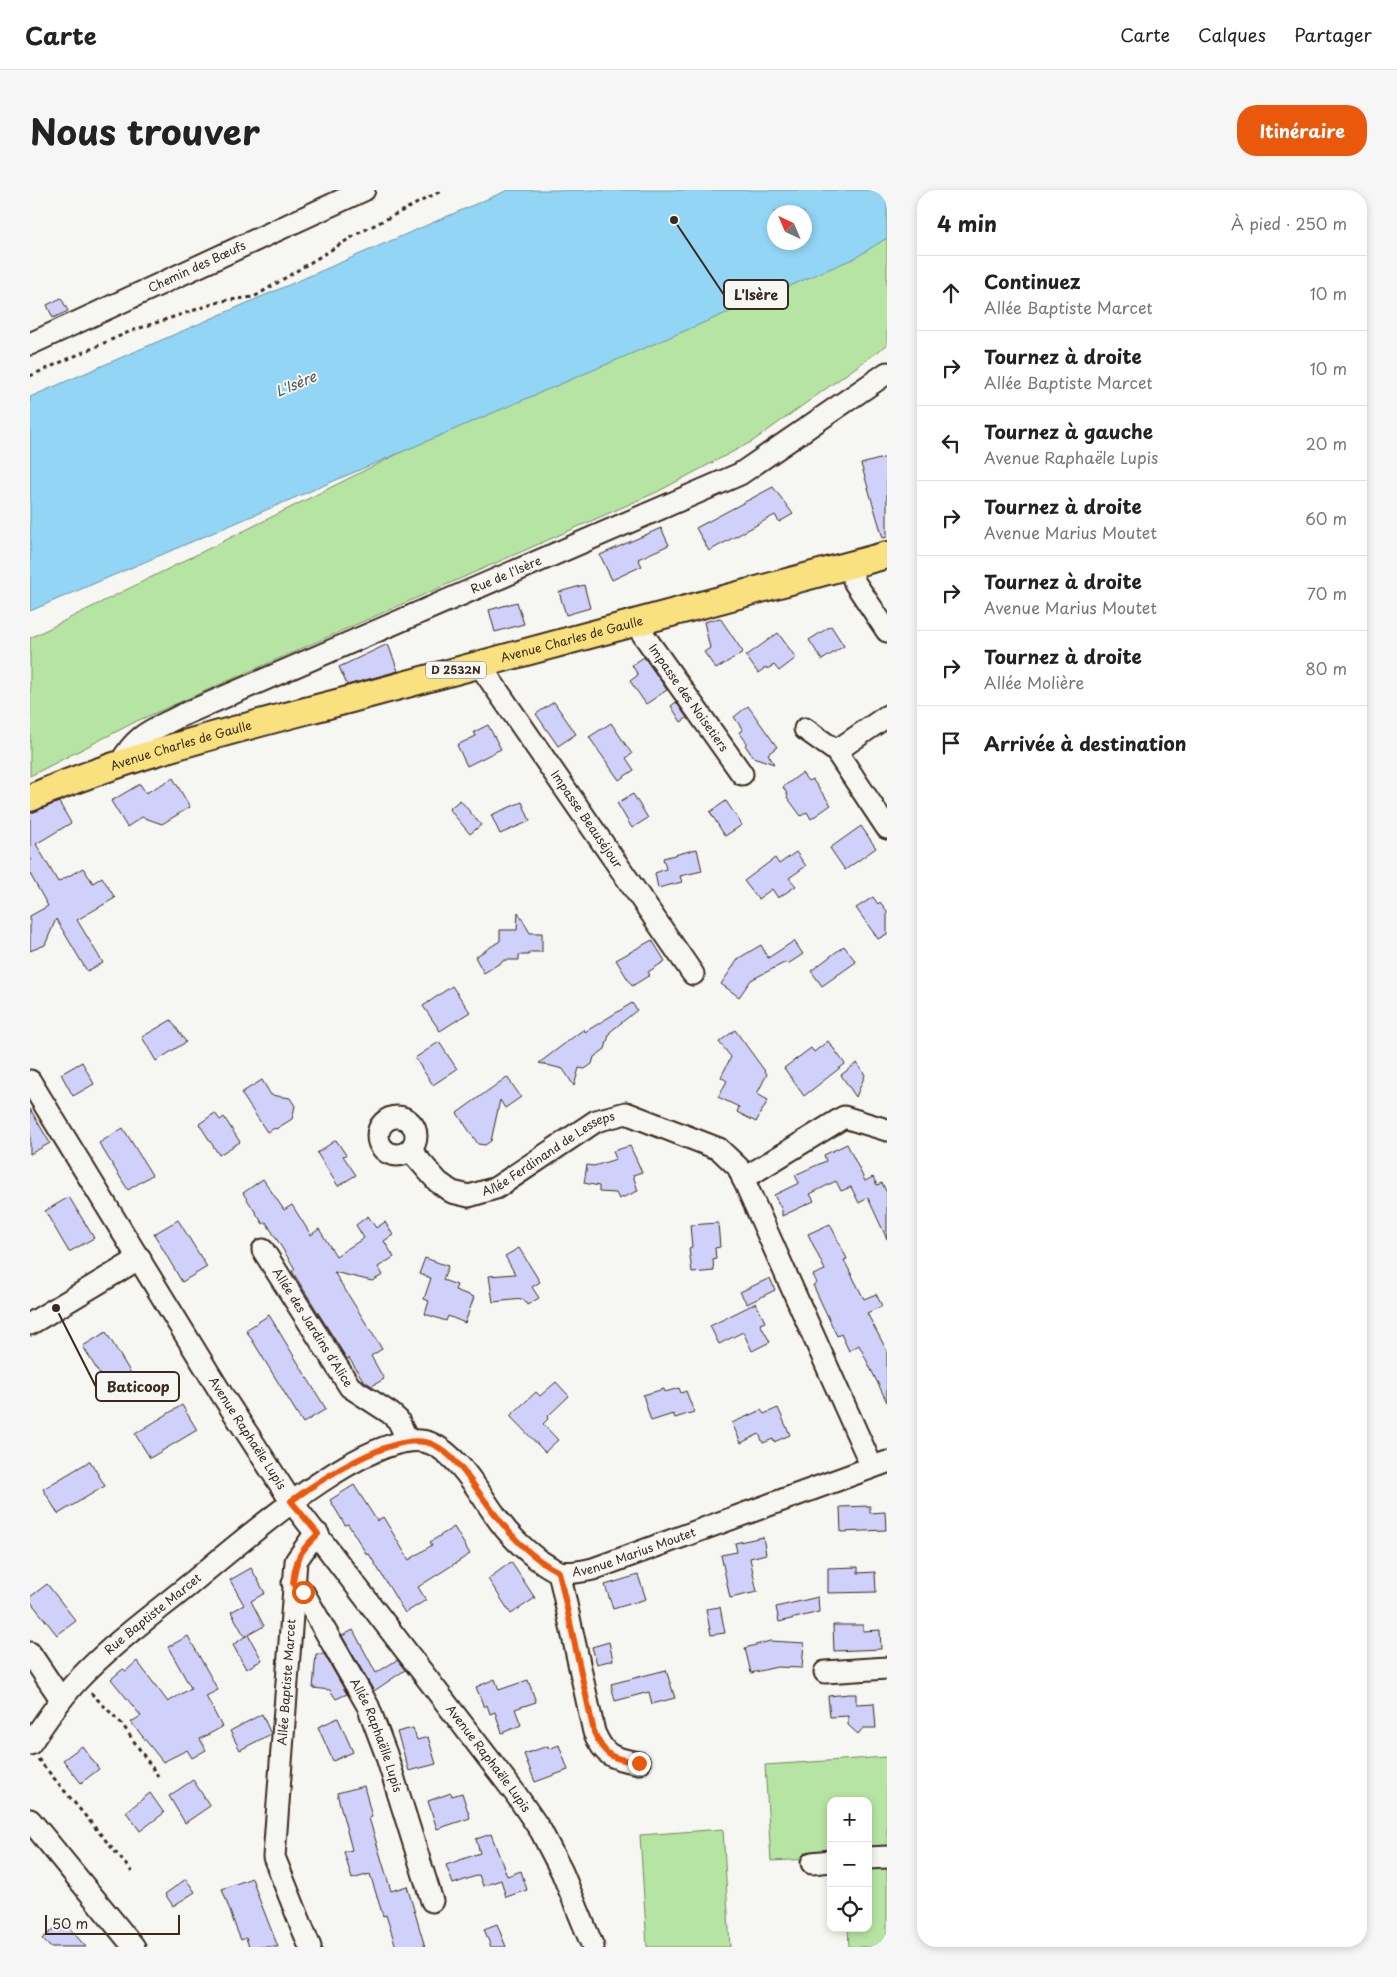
<!DOCTYPE html>
<html lang="fr">
<head>
<meta charset="utf-8">
<style>
	:root { --surface:#fff; --page:#f6f6f6; --text:#222; --muted:#767676; --line:#e0e0e0; --accent:#ea580c }
	body { margin:0; font-family:"Playpen Sans",sans-serif; background:var(--page); color:var(--text) }
	.controls { position:absolute; right:15px; bottom:15px; display:grid; overflow:hidden; border-radius:10px; box-shadow:0 2px 8px #0003 }
	.controls button { width:45px; height:45px; display:grid; place-items:center; padding:0; border:0; border-bottom:1px solid var(--line); background:var(--surface); color:var(--text); font:25px sans-serif }
	.compass { position:absolute; left:737px; top:15px; width:45px; height:45px; border-radius:50%; background:var(--surface); box-shadow:0 2px 8px #0003; rotate:316deg }
	.scale { position:absolute; left:15px; bottom:12px; width:135px; box-sizing:border-box; padding-left:5px; border:2px solid #3b2a1e; border-top:0; font-size:14px; line-height:18px; white-space:nowrap; color:#3b2a1e; -webkit-text-stroke:4px #f6f6f2; paint-order:stroke }
	.stop { position:absolute; width:15px; height:15px; margin:-11px; border:4px solid #ea580c; border-radius:50%; background:#fff }
	.stop.end { background:#ea580c; border-color:#fff; box-shadow:0 1px 5px #0008 }
	.list { margin:0; padding:0; list-style:none }
	h2 { display:flex; justify-content:space-between; align-items:center; height:65px; margin:0; padding:0 20px; font-size:21px }
	h2 small { font-size:16px; font-weight:400; color:var(--muted) }
	.list li { display:grid; grid-template-columns:32px 1fr auto; gap:15px; align-items:center; box-sizing:border-box; height:75px; padding:0 20px; border-top:1px solid var(--line) }
	.list b { display:block; font-size:19px; white-space:nowrap }
	.list p { margin:0; font-size:16px; white-space:nowrap; color:var(--muted) }
	.list em { font-size:16px; font-style:normal; color:var(--muted) }
	.icon { flex:none; width:28px; height:28px; fill:none; stroke:currentColor; stroke-width:2; stroke-linecap:round; stroke-linejoin:round }
	.map { position:relative; flex:none; width:857px; height:1757px; overflow:hidden; border-radius:20px }
	header { display:flex; align-items:center; gap:30px; box-sizing:border-box; height:70px; padding:0 25px; background:var(--surface); border-bottom:1px solid var(--line) }
	header strong { font-size:24px }
	nav { display:flex; gap:28px; margin-inline-start:auto; font-size:18px }
	.intro { display:flex; align-items:center; justify-content:space-between; box-sizing:border-box; height:120px; padding:0 30px }
	h1 { margin:0; font-size:35px }
	.button { padding:12px 22px; border-radius:20px; background:var(--accent); color:#fff; font-size:18px; font-weight:700 }
	main { display:flex; gap:30px; padding:0 30px }
	aside { flex:1; background:var(--surface); border-radius:20px; box-shadow:0 2px 8px #0003 }
	.map>svg:first-child { display:block }
	.green { fill:#b6e4a2; stroke:#788760 }
	.water { fill:#92d5f4; stroke:#6f919e; fill-rule:evenodd }
	.building { fill:#d0d1fa; stroke:#3b2a1e }
	.lines { fill:none; stroke-linecap:round; stroke-linejoin:round }
	.minor-casing { stroke:#3b2a1e; stroke-width:25 }
	.major-casing { stroke:#3b2a1e; stroke-width:30 }
	.path { stroke:#3b2a1e; stroke-width:3; stroke-dasharray:4 4; stroke-linecap:butt }
	.minor { stroke:#f6f6f2; stroke-width:21 }
	.major { stroke:#fae180; stroke-width:26 }
	.route { stroke:#ea580c; stroke-width:6 }
	.labels { text-anchor:middle; stroke-width:4; stroke-linejoin:round; paint-order:stroke }
	.shield { fill:#f6f6f2; stroke:#73675e; stroke-width:1 }
	.shield-label { font-size:11px; font-weight:bold; fill:#3b2a1e }
	.street-label { font-size:12px; fill:#3b2a1e; stroke:#f6f6f2 }
	.water-label { font-size:14px; font-style:italic; fill:#515554; stroke:#f6f6f2 }
	.leader { fill:none; stroke:#3b2a1e; stroke-width:2 }
	.callout-dot { fill:#3b2a1e; stroke:#f6f6f2; stroke-width:2 }
	.callout { fill:#f6f6f2; stroke:#3b2a1e; stroke-width:2 }
	.callout-label { font-size:14px; text-anchor:middle; font-weight:bold; fill:#3b2a1e }
</style>
</head>
<body>
<header>
<strong>Carte</strong>
<nav><a>Carte</a><a>Calques</a><a>Partager</a></nav>
</header>
<div class="intro"><h1>Nous trouver</h1><a class="button">Itinéraire</a></div>
<main>
<div class="map">
<svg width="857" height="1757" viewBox="0 0 857 1757">
	<rect width="100%" height="100%" fill="#f6f6f2"/>
	<filter id="ink" filterUnits="userSpaceOnUse"><feTurbulence type="fractalNoise" baseFrequency=".02" numOctaves="2"/><feDisplacementMap in="SourceGraphic" scale="10" xChannelSelector="R" yChannelSelector="G"/><feConvolveMatrix kernelMatrix="1 2 1 2 8 2 1 2 1" color-interpolation-filters="sRGB"/></filter>
	<g filter="url(#ink)">
		<g class="green">
			<path d="M857,19v136l-134,96 -96,51 -520,229 -107,55v-138z"/>
			<path d="M857,1567v97l-19,1v-54h-37v57l-60,3 -6,-96z"/>
			<path d="M693,1639l7,118h-83l-7,-112z"/>
			<path d="M857,1670v87h-38l-1,-19h20v-66z"/>
		</g>
		<path class="water" d="M478,0h379v48l-32,20 -825,353v-214zM744,22h30v30h-30z"/>
		<g class="building">
			<path d="M31,108l7,13 -15,7 -6,-13z"/>
			<path d="M857,267v80l-4,1 -22,-74z"/>
			<path d="M743,297l20,27 -14,8 -4,-7 -66,36 -13,-23z"/>
			<path d="M631,338l8,17 -31,14 4,7 -30,14 -12,-25z"/>
			<path d="M554,395l6,23 -24,7 -7,-23z"/>
			<path d="M487,412l7,22 -29,8 -6,-22z"/>
			<path d="M690,428l23,34 -27,17 -12,-17 6,-4 -6,-26z"/>
			<path d="M801,436l13,20 -22,14 -13,-20z"/>
			<path d="M748,443l18,25 -17,13 -5,-6 -7,4 -1,-2 -8,6 -12,-17z"/>
			<path d="M358,454l10,27 -51,14 -8,-18z"/>
			<path d="M614,467l23,33 -21,14 -16,-23 8,-6 -6,-10z"/>
			<path d="M524,512l22,32 -18,12 -22,-32z"/>
			<path d="M646,512l11,16 -6,4 -10,-16z"/>
			<path d="M718,516l29,41 -9,7 6,10 -21,-7 -8,-12 2,-2 -8,-11 4,-2 -9,-13z"/>
			<path d="M581,533l21,31 -6,4 8,12 -15,10 -30,-43z"/>
			<path d="M458,535l13,24 -34,17 -10,-21 19,-9 -2,-4z"/>
			<path d="M772,583l6,8 4,-2 19,26 -20,14 -4,-7 -6,4 -14,-19 1,-2 -5,-8z"/>
			<path d="M143,588l17,29 -28,17 -20,-7 -15,10 -16,-26 29,-17 6,9z"/>
			<path d="M603,604l15,24 -16,10 -15,-25z"/>
			<path d="M430,610l21,25 -11,9 -21,-25z"/>
			<path d="M696,611l16,24 -17,11 -15,-24z"/>
			<path d="M29,612l12,21 -35,21 22,38 25,-14 10,15 9,-6 13,21 -38,22 26,43 -16,8 -31,-52 -11,26 -15,6v-35l18,-10 -18,-32v-61z"/>
			<path d="M492,612l8,19 -30,13 -9,-19z"/>
			<path d="M831,636l15,22 -31,22 -15,-22z"/>
			<path d="M667,659l5,22 -22,5 2,6 -24,6 -3,-15 11,-4 -3,-11z"/>
			<path d="M766,662l10,14 -17,12 7,8 -18,12 -6,-9 -14,10 -14,-18 31,-23 4,6z"/>
			<path d="M843,707l5,7 2,-2 7,9v23l-9,5 -22,-31z"/>
			<path d="M488,722l12,21h12v19h-13v3h-10v5h-14l-21,13 -9,-16 25,-16v-11h17z"/>
			<path d="M622,750l13,21 -17,11 2,3 -18,11 -16,-26z"/>
			<path d="M764,751l9,13 -15,10 -2,-2 -35,18 -12,17 -18,-13 18,-26 22,-13 7,13z"/>
			<path d="M814,756l12,16 -34,24 -11,-15z"/>
			<path d="M422,796l18,26 -30,19 -17,-25z"/>
			<path d="M602,813l5,7 -27,22 -5,17 -11,8 -2,7 -7,5 -6,-1 -5,18 -11,-17 -24,-6 45,-34 1,3z"/>
			<path d="M141,830l15,22 -30,19 -14,-24z"/>
			<path d="M705,840l32,44 -10,20 11,6 -12,22 -19,-10 2,-5 -21,-10 9,-16 -6,-4 10,-20 -12,-15z"/>
			<path d="M798,851l17,23 -41,32 -20,-28 27,-20 3,4z"/>
			<path d="M409,852l18,27 -24,16 -18,-27z"/>
			<path d="M52,872l12,22 -21,12 -12,-22z"/>
			<path d="M827,873l8,12 -9,22 -15,-22z"/>
			<path d="M477,887l14,20 -16,11 -5,-8 -9,41 -6,4 -7,-1 -21,-31z"/>
			<path d="M232,890l9,15 19,3 5,8 -3,13 -16,10 -1,-1 -8,4 -26,-39z"/>
			<path d="M0,919l20,34 -20,11z"/>
			<path d="M185,923l5,7 4,-3 16,25 -21,13 -20,-31z"/>
			<path d="M93,938l29,47 -24,15 -29,-47z"/>
			<path d="M306,950l10,15 -3,1 13,19 -18,11 -21,-33z"/>
			<path d="M817,954l18,37 8,-4 4,8 5,-2 5,10v46l-19,-41 -9,5 -8,-16 -10,4 -5,-10 -26,13 4,7 -32,15v-6l-8,-15 25,-12 -4,-8 31,-14 -2,-6z"/>
			<path d="M600,956l12,26 -9,3 5,16 -19,8 -3,-6 -17,-1v-6l-15,-3 3,-18 7,1 22,-7 -3,-8z"/>
			<path d="M233,989l21,31 8,-5 19,30 8,-6 17,27 28,-18 -8,-13 12,-9 8,12 9,-6 8,13 -9,6 10,16 -16,10 5,8 -11,6 -38,-9 48,77 -11,7 13,23 -12,7 -9,-6 -14,-22 -2,1 -55,-88 3,-2 -29,-47 -3,2 -20,-31z"/>
			<path d="M39,1007l25,41 -25,14 -24,-41z"/>
			<path d="M148,1030l29,47 -25,15 -28,-48z"/>
			<path d="M688,1033l2,24 -5,1 1,11 -3,1 1,11 -22,2 -3,-25 3,-1 -2,-22z"/>
			<path d="M800,1034l17,35 -3,1 20,39 12,-5 6,12 -15,7 20,38v51l-28,-57 -10,6 -8,-17 -4,2 -24,-51 4,-2 -4,-8 12,-5 -17,-36z"/>
			<path d="M489,1058l21,34 -8,5 7,11 -12,7 -4,-6 -30,3 -4,-26 26,-2 -10,-18z"/>
			<path d="M395,1068l23,8 -5,14 14,5 -2,5 19,7 -9,26 -17,-7 -2,5 -21,-7 4,-13 -5,-2 7,-21 -12,-4z"/>
			<path d="M740,1088l5,12 -28,14 -7,-12z"/>
			<path d="M726,1113l9,19 -5,2 10,18 -18,9 -9,-19 -24,12 -9,-18z"/>
			<path d="M239,1125l57,94 -23,14 -57,-93z"/>
			<path d="M76,1142l29,48 -24,14 -28,-48z"/>
			<path d="M526,1192l13,14 -22,21 1,2 -5,5 15,16 -13,12 -35,-36 26,-24 4,4z"/>
			<path d="M649,1198l2,5 5,-2 8,21 -19,6 -2,-4 -22,7 -8,-26 21,-6 1,3z"/>
			<path d="M152,1215l15,25 -47,28 -15,-24z"/>
			<path d="M748,1218l12,27 -16,7 -1,-3 -10,4 -4,-9 -18,9 -9,-20 29,-13 3,4z"/>
			<path d="M60,1271l15,25 -47,28 -15,-25z"/>
			<path d="M324,1295l23,36 6,-4 26,43 23,-15 -2,-3 24,-15 16,27 -52,33 8,13 -21,13 -36,-59 -2,1 -19,-31 -3,1 -15,-25z"/>
			<path d="M840,1316v7l15,-1 1,18 -45,2 -1,-25z"/>
			<path d="M733,1347l3,17 -16,4 7,34 -27,6 -9,-43 16,-3 -2,-9z"/>
			<path d="M481,1372l24,36 -24,16 -23,-35z"/>
			<path d="M828,1377v6l17,-1 1,20 -48,1v-25z"/>
			<path d="M221,1378l14,25 -14,8 13,25 -16,9 14,25 -16,9 -13,-24 14,-10 -2,2 -14,-25 13,-7 -14,-25z"/>
			<path d="M608,1385l8,24 -33,10 -8,-24z"/>
			<path d="M17,1394l29,37 -19,14 -27,-34v-4z"/>
			<path d="M788,1407l1,15 -40,10 -3,-15z"/>
			<path d="M690,1417l5,26 -14,2 -5,-26z"/>
			<path d="M803,1435h30v6l17,-1 1,19 -47,2z"/>
			<path d="M323,1440l23,43 21,-13 8,10 -31,21 -32,-55z"/>
			<path d="M158,1446l30,54 -12,6 16,31 -22,12 6,11 -14,8 -5,-8 -24,12 -32,-40 10,-6 -30,-37 12,-10 3,2 11,-10 31,41 23,-14 -23,-41z"/>
			<path d="M740,1451l34,2 -2,25 -25,-1 -26,6 -6,-25z"/>
			<path d="M579,1452l4,18 -16,4 -5,-17z"/>
			<path d="M286,1464h8l23,40 -11,5 -6,-9 -17,-2z"/>
			<path d="M636,1480l9,28 -23,6 -3,-12 -34,9 -4,-17z"/>
			<path d="M465,1489l4,11 29,-10 8,22 -21,7 6,16 -19,8 -7,-21 -5,2 -3,-9 -3,2 -8,-20z"/>
			<path d="M819,1504h7v10l18,-1 2,25h-13l-5,6 -10,-9v-9l-18,1 -2,-21z"/>
			<path d="M232,1524l9,20 -31,16 -10,-19z"/>
			<path d="M308,1528l15,34 -20,9 -15,-34z"/>
			<path d="M383,1538l4,12 11,-3 8,27 -27,7 -12,-39z"/>
			<path d="M529,1555l9,25 -33,12 -11,-28 24,-8 1,3z"/>
			<path d="M52,1556l17,23 -18,14 -18,-23z"/>
			<path d="M163,1590l17,26 -25,17 -16,-27z"/>
			<path d="M334,1596l8,31 -3,1 22,73 16,-5 18,61h-29l-10,-32 -3,1 -13,-42 -18,5 -8,-27 8,-2 -15,-57z"/>
			<path d="M120,1603l14,20 -24,18 -14,-19z"/>
			<path d="M421,1603l1,3 10,-3 8,25 -33,11 -9,-28z"/>
			<path d="M461,1644l16,42 14,-5 6,19 -21,7 -5,-17 -18,6 -4,-11 -26,9 -7,-19 34,-12 -4,-14z"/>
			<path d="M222,1688l6,18 20,51h-29l-3,-9 -5,2 -5,-12 -14,-39z"/>
			<path d="M156,1689l9,13 -22,14 -8,-12z"/>
			<path d="M33,1731l23,26h-36l-8,-8z"/>
			<path d="M467,1734l9,23h-15l-7,-18z"/>
		</g>
		<g class="lines">
			<g class="minor-casing">
				<g id="minor">
					<path id="s1" d="M0,154l334,-154"/>
					<path d="M819,376l6,17 32,48"/>
					<path id="s2" d="M605,433l107,151"/>
					<path id="s3" d="M449,474l214,310"/>
					<path d="M775,539l31,22 51,77"/>
					<path d="M806,561l51,-35"/>
					<path id="s4" d="M90,574c16,-30 31,-33 60,-48l560,-242 147,-101"/>
					<path id="s5" d="M0,891l191,312 70,108 224,292 26,38 21,41 31,75"/>
					<circle cx="367" cy="946" r="19"/>
					<path id="s6" d="M380,960l28,32 14,10 17,4 27,-8 100,-67 30,-8 93,36 19,18 134,300"/>
					<path d="M713,989l101,-62 43,13"/>
					<path id="s7" d="M233,1060l87,137 40,26 8,7 10,21"/>
					<path d="M0,1134l110,-66"/>
					<path d="M529,1382l35,160c11,26 20,26 45,31"/>
					<path id="s8" d="M263,1393l10,9 65,114 18,48 46,147"/>
					<path d="M0,1463l31,46"/>
					<path d="M795,1482l62,-4"/>
					<path id="s9" d="M0,1554c15,-22 29,-44 48,-64 33,-35 73,-64 111,-95 44,-36 185,-163 241,-142 30,12 52,55 70,79 10,14 23,26 37,37 7,4 15,11 23,13 11,2 23,-1 33,-3l294,-107"/>
					<path d="M0,1630l104,127"/>
					<path d="M838,1668l19,-1"/>
					<path d="M782,1673l19,-2"/>
					<path id="s10" d="M280,1757l-36,-90 22,-296 14,-20 8,-7"/>
				</g>
			</g>
			<g class="major-casing">
				<g id="major">
					<path id="s11" d="M0,608c104,-45 216,-71 325,-100 177,-49 355,-94 532,-143"/>
				</g>
			</g>
			<g class="path">
				<path d="M0,186l101,-45 91,-30 32,-4 103,-63 86,-44"/>
				<path d="M61,1503l31,31 36,52"/>
				<path d="M8,1569l94,113"/>
			</g>
			<use href="#minor" class="minor"/>
			<use href="#major" class="major"/>
		</g>
	</g>
	<g class="lines" filter="url(#ink)">
		<path class="route" d="M273,1402l-10,-9c3,-25 7,-32 25,-49l-27,-33c29,-21 106,-72 141,-57 23,10 39,38 54,58 20,28 41,54 73,70l35,160c11,26 19,26 45,31"/>
	</g>
	<g class="labels">
		<rect class="shield" x="396" y="471.5" width="60" height="17" rx="4"/>
		<g class="shield-label">
			<text x="426" y="484">D 2532N</text>
		</g>
		<g class="street-label">
			<text dy="4" stroke="none"><textPath href="#s1" startOffset="184">Chemin des Bœufs</textPath></text>
			<text dy="4" stroke="none"><textPath href="#s4" startOffset="434">Rue de l'Isère</textPath></text>
			<text dy="4" stroke="none"><textPath href="#s11" startOffset="565">Avenue Charles de Gaulle</textPath></text>
			<text dy="4" stroke="none"><textPath href="#s2" startOffset="92">Impasse des Noisetiers</textPath></text>
			<text dy="4" stroke="none"><textPath href="#s11" startOffset="160">Avenue Charles de Gaulle</textPath></text>
			<text dy="4" stroke="none"><textPath href="#s3" startOffset="189">Impasse Beauséjour</textPath></text>
			<text dy="4" stroke="none"><textPath href="#s6" startOffset="168">Allée Ferdinand de Lesseps</textPath></text>
			<text dy="4" stroke="none"><textPath href="#s7" startOffset="92">Allée des Jardins d'Alice</textPath></text>
			<text dy="4" stroke="none"><textPath href="#s5" startOffset="414">Avenue Raphaële Lupis</textPath></text>
			<text dy="4" stroke="none"><textPath href="#s9" startOffset="776">Avenue Marius Moutet</textPath></text>
			<text dy="4" stroke="none"><textPath href="#s9" startOffset="180">Rue Baptiste Marcet</textPath></text>
			<text dy="4" stroke="none"><textPath href="#s10" startOffset="272">Allée Baptiste Marcet</textPath></text>
			<text dy="4" stroke="none"><textPath href="#s8" startOffset="175">Allée Raphaëlle Lupis</textPath></text>
			<text dy="4" stroke="none"><textPath href="#s5" startOffset="819">Avenue Raphaële Lupis</textPath></text>
		</g>
		<g class="water-label">
			<text transform="translate(266 194) rotate(-23)" y="5">L'Isère</text>
		</g>
	</g>
	<path class="leader" d="M644 30L694 105M26 1118L66 1197"/>
	<g class="callout-dot">
		<circle cx="644" cy="30" r="5"/>
		<circle cx="26" cy="1118" r="5"/>
	</g>
	<g class="callout">
		<rect x="694" y="90" width="64" height="29" rx="5"/>
		<rect x="66" y="1182" width="83" height="29" rx="5"/>
	</g>
	<g class="callout-label">
		<text x="726" y="110">L'Isère</text>
		<text x="108" y="1202">Baticoop</text>
	</g>
</svg>
<div class="controls">
<button>+</button>
<button>−</button>
<button><svg class="icon" aria-label="locate" viewBox="0 0 24 24"><circle cx="12" cy="12" r="6"/><path d="M12 2v4M12 18v4M2 12h4M18 12h4"/></svg></button>
</div>
<svg class="compass" viewBox="-18 -18 36 36"><path d="M0-13l5 13h-10z" fill="#e53935"/><path d="M0 13l5-13h-10z" fill="#767676"/></svg>
<div class="scale">50 m</div>
<div class="stop" style="left:273px;top:1402px"></div>
<div class="stop end" style="left:609px;top:1573px"></div>
</div>
<aside>
<h2>4 min<small>À pied · 250 m</small></h2>
<ul class="list">
<li><svg class="icon" aria-label="ahead" viewBox="0 0 24 24"><path d="M12 20V5M6 11l6-6 6 6"/></svg><div><b>Continuez</b><p>Allée Baptiste Marcet</p></div><em>10 m</em></li>
<li><svg class="icon" aria-label="right" viewBox="0 0 24 24"><path d="M7 20v-9h11M14 6l5 5-5 5"/></svg><div><b>Tournez à droite</b><p>Allée Baptiste Marcet</p></div><em>10 m</em></li>
<li><svg class="icon" aria-label="left" viewBox="0 0 24 24"><path d="M17 20v-9H6M10 6l-5 5 5 5"/></svg><div><b>Tournez à gauche</b><p>Avenue Raphaële Lupis</p></div><em>20 m</em></li>
<li><svg class="icon" aria-label="right" viewBox="0 0 24 24"><path d="M7 20v-9h11M14 6l5 5-5 5"/></svg><div><b>Tournez à droite</b><p>Avenue Marius Moutet</p></div><em>60 m</em></li>
<li><svg class="icon" aria-label="right" viewBox="0 0 24 24"><path d="M7 20v-9h11M14 6l5 5-5 5"/></svg><div><b>Tournez à droite</b><p>Avenue Marius Moutet</p></div><em>70 m</em></li>
<li><svg class="icon" aria-label="right" viewBox="0 0 24 24"><path d="M7 20v-9h11M14 6l5 5-5 5"/></svg><div><b>Tournez à droite</b><p>Allée Molière</p></div><em>80 m</em></li>
<li><svg class="icon" aria-label="arrive" viewBox="0 0 24 24"><path d="M6 21V4h12l-3 4 3 4H6"/></svg><div><b>Arrivée à destination</b></div></li>
</ul>
</aside>
</main>
</body>
</html>
